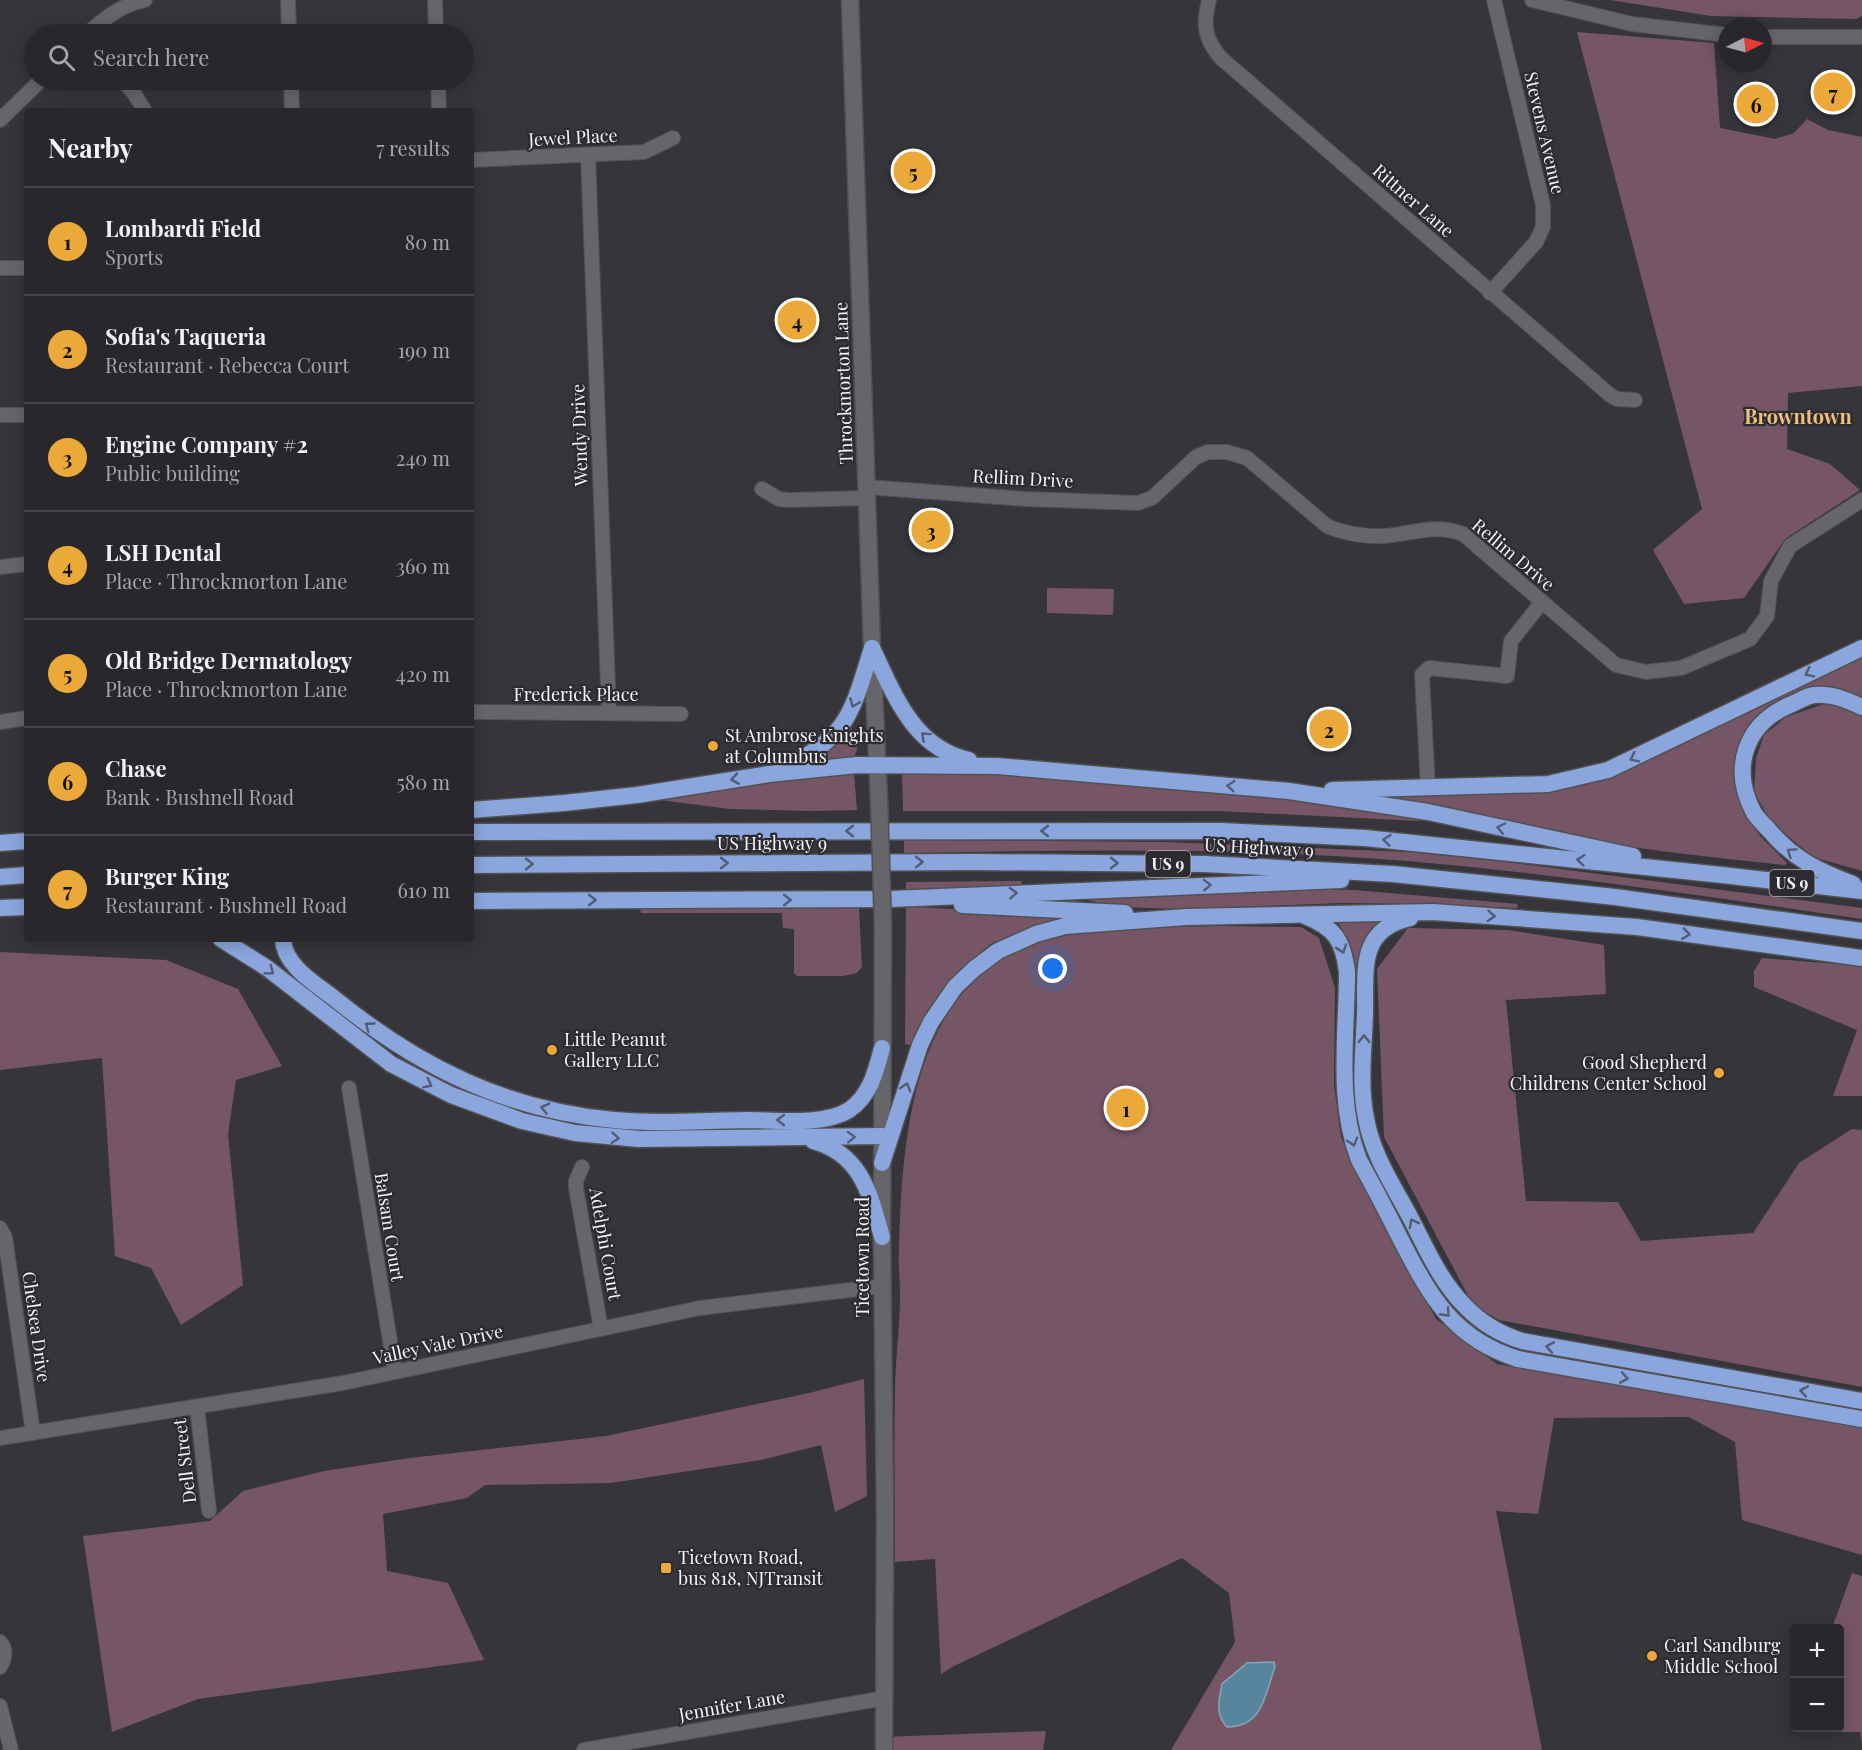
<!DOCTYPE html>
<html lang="en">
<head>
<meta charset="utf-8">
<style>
	:root { --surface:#28282c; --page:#303034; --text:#f1f3f6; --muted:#a5a6a9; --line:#444448; --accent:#eba93a }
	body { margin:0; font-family:"Playfair Display",serif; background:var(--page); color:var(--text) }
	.controls { position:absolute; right:18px; bottom:18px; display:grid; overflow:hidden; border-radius:6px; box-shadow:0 3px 15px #0003 }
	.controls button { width:54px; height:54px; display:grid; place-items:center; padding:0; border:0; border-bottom:2px solid var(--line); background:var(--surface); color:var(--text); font:30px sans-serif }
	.compass { position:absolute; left:1718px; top:18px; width:54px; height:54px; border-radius:50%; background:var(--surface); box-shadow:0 3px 15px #0003; rotate:84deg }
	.you { position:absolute; left:1053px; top:969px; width:21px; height:21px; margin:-15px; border:4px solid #fff; border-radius:50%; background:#1a73e8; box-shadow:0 0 0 9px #1a73e833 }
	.badge { display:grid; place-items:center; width:39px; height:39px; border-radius:50%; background:var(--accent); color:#111; font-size:20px; font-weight:700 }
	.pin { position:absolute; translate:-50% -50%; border:3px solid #fff; box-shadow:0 2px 6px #0006 }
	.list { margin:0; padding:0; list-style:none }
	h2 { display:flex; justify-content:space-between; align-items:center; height:78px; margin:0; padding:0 24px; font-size:26px }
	h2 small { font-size:20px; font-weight:400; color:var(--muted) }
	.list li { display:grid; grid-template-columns:39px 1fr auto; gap:18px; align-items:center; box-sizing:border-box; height:108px; padding:0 24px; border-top:2px solid var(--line) }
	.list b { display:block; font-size:22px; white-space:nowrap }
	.list p { margin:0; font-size:20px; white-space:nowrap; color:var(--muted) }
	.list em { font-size:20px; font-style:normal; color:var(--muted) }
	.icon { flex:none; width:33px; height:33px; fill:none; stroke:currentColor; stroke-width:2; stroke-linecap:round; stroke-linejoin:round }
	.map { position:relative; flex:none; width:1862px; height:1750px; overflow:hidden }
	.search { position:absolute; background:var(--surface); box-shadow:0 3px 15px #0003; left:24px; top:24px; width:450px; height:66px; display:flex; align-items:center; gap:15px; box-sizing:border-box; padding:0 21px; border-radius:33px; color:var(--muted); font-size:22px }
	.panel { position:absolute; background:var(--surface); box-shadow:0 3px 15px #0003; left:24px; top:108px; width:450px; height:834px; border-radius:6px }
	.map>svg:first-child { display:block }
	.green { fill:#765665 }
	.water { fill:#58859e; stroke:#87a6b9; stroke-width:1.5 }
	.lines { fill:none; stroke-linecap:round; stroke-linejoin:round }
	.minor-casing { stroke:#515154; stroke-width:16 }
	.tertiary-casing { stroke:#515154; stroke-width:19 }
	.trunk-casing { stroke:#515154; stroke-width:19 }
	.minor { stroke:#66656a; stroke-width:14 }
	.tertiary { stroke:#66656a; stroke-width:16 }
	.trunk { stroke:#8aa6dc; stroke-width:16 }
	.tertiary-bridge-casing { stroke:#515154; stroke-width:19; stroke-linecap:butt }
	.tertiary-bridge { stroke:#66656a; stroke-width:16 }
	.oneway { stroke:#525c75 }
	.poi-dot { fill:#eba93a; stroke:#2c2b30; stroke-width:2 }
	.labels { text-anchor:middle; stroke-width:4.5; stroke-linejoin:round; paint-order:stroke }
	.shield { fill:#2c2b30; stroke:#b9b8bb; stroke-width:1.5 }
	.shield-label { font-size:16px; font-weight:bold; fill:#f5f4f7 }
	.street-label { font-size:18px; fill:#f5f4f7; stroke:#2c2b30 }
	.poi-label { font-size:18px; fill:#f5f4f7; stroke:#2c2b30; text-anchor:start }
	.neighbourhood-label { font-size:20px; font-weight:bold; fill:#eec07c; stroke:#2c2b30 }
</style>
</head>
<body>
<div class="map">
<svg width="1862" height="1750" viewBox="0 0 1862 1750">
	<rect width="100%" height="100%" fill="#36353a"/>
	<g class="green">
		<path d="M1610,0h252v16l-6,3 -145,-3z"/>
		<path d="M1577,32l137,11 6,85 55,11 19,-6 13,-14 21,11 34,7v249l-74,7 -1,56 43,15 30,26 -75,49 -41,59 -60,6 -31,-54 49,-41z"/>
		<path d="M1047,588l67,1 -1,26 -66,-2z"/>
		<path d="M1862,655v43c-24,-11 -59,-13 -83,2 -13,9 -23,23 -33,34l4,86 10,16 27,27 -2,2c-65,-7 -130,-13 -195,-25 -68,-13 -136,-33 -205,-44v-3h135l60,-8 33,-11z"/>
		<path d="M1824,704l27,4 11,9v154l-49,-14 -42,-35 -17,-30 2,-34 8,-23 22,-18z"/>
		<path d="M851,729l5,3 1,18 -4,9 -50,7c19,-11 33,-21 48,-37z"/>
		<path d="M902,772l92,2 140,11 201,18 85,15 -1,3 -201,-10h-315z"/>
		<path d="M854,773l3,37 -46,1 -81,-2 -71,-9 129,-20z"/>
		<path d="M904,840l262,2 243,10 97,10 356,46v11c-151,-22 -303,-45 -455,-58 -167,-14 -335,-11 -503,-8z"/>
		<path d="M1021,881l1,7 -116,3v-9z"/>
		<path d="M1258,887l96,3 164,14 -1,4 -92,-4 -84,-1 -161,6 -60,-2 -42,-9z"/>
		<path d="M906,906l26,2 175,9 -51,4 -64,22 -35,30 -30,38 -16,34 -6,-1z"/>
		<path d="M859,907l3,60 -5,6 -14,3h-46l-3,-3v-44l-11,-1 -1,-15h-141l-1,-5z"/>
		<path d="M1380,920v3c-19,13 -18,36 -21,57h-4l-1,-24 -15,-32 3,-3z"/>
		<path d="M1223,926l78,1 18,11 16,50 -1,97 7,52 14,32 81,150 61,45 365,63v128l-120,-35 -7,-78 -46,-25 -135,1 -16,96 -42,-3 46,239h-371l64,-108 -6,-49 -47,-35 -228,108 -13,8 -6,-115 -40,3c0,-56 -1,-112 0,-168 0,-33 5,-66 5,-99 0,-16 -2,-31 -1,-46 3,-100 10,-236 107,-293 58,-34 150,-28 217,-30z"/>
		<path d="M1408,928l100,2 96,15 2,49 -100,6 20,201 92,1 23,39 112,-8 46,-70 53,-34 10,1v257l-363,-67 -26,-15 -89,-168 -7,-168z"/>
		<path d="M0,952l166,8 72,29 44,77 -46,14 -8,54 15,151 -62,40 -30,-57 -36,-12 -13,-198 -102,12z"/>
		<path d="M1762,958l100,8v130h-29l24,-66 -103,-43v-16z"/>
		<path d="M864,1379l3,117 -32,16 -14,-67 -60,15 -150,23 -126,2 -18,13 -84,16 4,57 61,12 36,77 -286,39 -86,33 -29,-196 127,-15 33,-30 81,-20 86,-13 196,-22 203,-43z"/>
		<path d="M1852,1573l10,3v168l-2,-12h-35l2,-4h13v-100h-8z"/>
		<path d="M1046,1731l-3,19h-160v-13z"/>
	</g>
	<path class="water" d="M1274,1662l1,5c-11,29 -11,59 -48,60 -12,-12 -8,-28 -5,-43l25,-21z"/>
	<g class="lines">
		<g class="minor-casing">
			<g id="minor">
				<path d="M288,0l1,34"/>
				<path d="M435,0l1,34"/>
				<path d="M1209,0c-6,24 -5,39 12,58l389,337 7,4 18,1"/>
				<path d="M1532,0l100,24 95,11"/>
				<path d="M87,34c18,-16 34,-29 58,-34"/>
				<path d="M1763,37h99"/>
				<path d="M122,80l11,12 12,19"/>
				<path d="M291,80l1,31"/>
				<path d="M438,80l1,31"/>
				<path d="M0,120l41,-40"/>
				<path d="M588,155l21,558"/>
				<path d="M471,160l173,-8 29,-14"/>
				<path d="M0,268h27"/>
				<path d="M1490,293l46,-51 7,-15v-22l-49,-205"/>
				<path d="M0,415h27"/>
				<path d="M867,487l159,12 112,4 14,-5 44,-41 12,-5h19l20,6 80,68c16,7 38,11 56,10 29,-2 51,-13 80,-2l153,131 30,7 35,-4 69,-29 17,-23 4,-35 19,-35 72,-46"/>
				<path d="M762,489l17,10 10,1 78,-2"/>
				<path d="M0,567l27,-3"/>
				<path d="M471,712l210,2"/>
				<path d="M0,722l27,-4"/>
				<path d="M1428,788l-6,-113 7,-7 78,8 4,-35 31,-39"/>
				<path d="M349,1088l46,284"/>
				<path d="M582,1167l-6,14v7l25,141"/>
				<path d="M0,1228l5,9 28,196"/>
				<path d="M197,1407l12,104"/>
				<path d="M0,1438l343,-55 357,-75 183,-22"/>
				<path d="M0,1642c7,7 5,17 0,25"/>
				<path d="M0,1706l11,44"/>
				<path d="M584,1750l301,-52"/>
			</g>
		</g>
		<g class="tertiary-casing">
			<g id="tertiary">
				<path d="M850,0l22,648 7,151"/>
				<path d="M883,926l-1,311 3,279 -1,234"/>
			</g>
		</g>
		<g class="trunk-casing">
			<g id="trunk">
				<path d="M872,648c22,46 41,100 97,112"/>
				<path d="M782,768c66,-29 70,-56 90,-120"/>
				<path d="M1332,790l216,-6 60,-14 254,-122"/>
				<path d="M471,810l93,-7 73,-8 132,-21 88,-9 140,1 292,25 139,21 205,44"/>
				<path d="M471,832l750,-1 144,7 357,37 140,16"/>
				<path d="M0,843l27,-2"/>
				<path d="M471,865l502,-3 231,2 189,10 222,23 247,34"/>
				<path d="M0,877l27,-2"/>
				<path d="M1853,884c-34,-13 -60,-25 -84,-54 -5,-5 -11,-11 -15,-17 -24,-45 -9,-90 38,-109 7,-3 15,-8 22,-9 17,-2 33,5 48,12"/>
				<path d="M471,901l420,-2 450,-19"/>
				<path d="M962,905l163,8"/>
				<path d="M0,908l27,-1"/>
				<path d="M1305,916c30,12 38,24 42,56 0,62 -11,129 12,188 15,27 29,54 43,82 29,56 52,97 116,117l344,60"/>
				<path d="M1410,918c-52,12 -44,51 -45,95 -1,34 -6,71 1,105 6,36 27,67 44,99 16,31 30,64 55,89 16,17 35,28 57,35l340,60"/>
				<path d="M221,939l46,29 124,96 60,31 71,26 53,12 64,6 243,-3"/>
				<path d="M283,939c1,27 33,45 52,60 84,68 171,111 279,121 43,4 88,1 132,0 29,0 78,6 103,-10 21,-14 27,-39 33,-62"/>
				<path d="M813,1141c49,13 57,54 69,96"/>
				<path d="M882,1163l38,-118 11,-23 24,-35 19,-18 24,-18 38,-17 29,-8 121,-9 247,-5 204,15 225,31"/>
			</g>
		</g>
		<use href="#minor" class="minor"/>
		<use href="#tertiary" class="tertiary"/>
		<use href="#trunk" class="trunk"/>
		<g class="tertiary-bridge-casing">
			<path id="tertiary-bridge" d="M879,799l4,127"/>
		</g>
		<use href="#tertiary-bridge" class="tertiary-bridge"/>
	</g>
	<defs><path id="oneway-chevron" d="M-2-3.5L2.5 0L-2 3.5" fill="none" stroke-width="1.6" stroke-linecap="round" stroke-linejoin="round" transform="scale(1.5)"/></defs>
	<g class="oneway">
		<use href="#oneway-chevron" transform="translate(1809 673) rotate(154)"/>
		<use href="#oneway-chevron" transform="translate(854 703) rotate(113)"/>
		<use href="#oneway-chevron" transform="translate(925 736) rotate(-138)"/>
		<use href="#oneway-chevron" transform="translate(1634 758) rotate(154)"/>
		<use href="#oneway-chevron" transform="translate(735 779) rotate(171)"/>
		<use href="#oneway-chevron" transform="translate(1231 786) rotate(-175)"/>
		<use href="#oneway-chevron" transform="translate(1501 828) rotate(-168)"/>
		<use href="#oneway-chevron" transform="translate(850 831) rotate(180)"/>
		<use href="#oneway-chevron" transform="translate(1045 831) rotate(180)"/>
		<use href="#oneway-chevron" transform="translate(1387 840) rotate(-174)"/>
		<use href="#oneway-chevron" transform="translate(1791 852) rotate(-145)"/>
		<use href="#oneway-chevron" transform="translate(1581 860) rotate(-174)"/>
		<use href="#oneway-chevron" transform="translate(919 862)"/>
		<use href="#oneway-chevron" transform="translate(724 863)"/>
		<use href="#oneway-chevron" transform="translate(1114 863) rotate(1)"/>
		<use href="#oneway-chevron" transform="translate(529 864)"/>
		<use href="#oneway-chevron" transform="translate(1207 885) rotate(-2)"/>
		<use href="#oneway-chevron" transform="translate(1013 893) rotate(-3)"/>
		<use href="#oneway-chevron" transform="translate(592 900)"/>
		<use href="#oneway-chevron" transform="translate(787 900)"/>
		<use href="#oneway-chevron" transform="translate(1491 916) rotate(4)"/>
		<use href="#oneway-chevron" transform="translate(1686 934) rotate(8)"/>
		<use href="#oneway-chevron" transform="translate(1342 949) rotate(71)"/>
		<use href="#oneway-chevron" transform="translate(270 971) rotate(37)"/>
		<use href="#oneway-chevron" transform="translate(369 1026) rotate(-144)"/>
		<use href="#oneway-chevron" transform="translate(1364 1039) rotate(-89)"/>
		<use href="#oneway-chevron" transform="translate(428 1084) rotate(27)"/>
		<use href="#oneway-chevron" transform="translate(906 1087) rotate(-73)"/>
		<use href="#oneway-chevron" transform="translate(545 1108) rotate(-167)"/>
		<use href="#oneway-chevron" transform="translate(781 1120) rotate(180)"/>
		<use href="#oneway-chevron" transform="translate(851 1137) rotate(-2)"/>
		<use href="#oneway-chevron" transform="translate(615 1138) rotate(5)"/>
		<use href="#oneway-chevron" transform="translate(1353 1142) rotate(73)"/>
		<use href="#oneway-chevron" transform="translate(1413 1223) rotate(-118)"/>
		<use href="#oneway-chevron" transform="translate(1446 1313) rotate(48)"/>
		<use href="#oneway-chevron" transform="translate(1550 1347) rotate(-170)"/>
		<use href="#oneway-chevron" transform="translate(1624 1378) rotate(10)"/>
		<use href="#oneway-chevron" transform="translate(1804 1391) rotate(-170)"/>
	</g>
	<g class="poi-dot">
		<circle cx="713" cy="746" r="6"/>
		<circle cx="552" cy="1050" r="6"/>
		<circle cx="1719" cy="1073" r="6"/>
		<rect x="660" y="1562" width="12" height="12" rx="3"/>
		<circle cx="1652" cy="1656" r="6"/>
	</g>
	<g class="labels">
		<g class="shield">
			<rect x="1145.5" y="851" width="45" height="26" rx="4.5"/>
			<rect x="1769.5" y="870" width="45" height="26" rx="4.5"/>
		</g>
		<g class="shield-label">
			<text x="1168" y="870">US 9</text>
			<text x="1792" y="889">US 9</text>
		</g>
		<g class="street-label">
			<text transform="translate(1544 133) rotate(77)" y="6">Stevens Avenue</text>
			<text transform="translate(573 138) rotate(-3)" y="6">Jewel Place</text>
			<text transform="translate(1413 201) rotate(41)" y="6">Rittner Lane</text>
			<text transform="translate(844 383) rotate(-92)" y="6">Throckmorton Lane</text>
			<text transform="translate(580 435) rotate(-92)" y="6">Wendy Drive</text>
			<text transform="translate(1023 479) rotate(3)" y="6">Rellim Drive</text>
			<text transform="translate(1513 555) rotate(40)" y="6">Rellim Drive</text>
			<text x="576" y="701">Frederick Place</text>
			<text x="772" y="850">US Highway 9</text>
			<text transform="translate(1259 848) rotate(3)" y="6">US Highway 9</text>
			<text transform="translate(389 1227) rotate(81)" y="6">Balsam Court</text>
			<text transform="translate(605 1244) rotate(80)" y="6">Adelphi Court</text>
			<text transform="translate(863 1257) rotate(-90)" y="6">Ticetown Road</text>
			<text transform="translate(36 1327) rotate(82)" y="6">Chelsea Drive</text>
			<text transform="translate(438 1345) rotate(-12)" y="6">Valley Vale Drive</text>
			<text transform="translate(185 1461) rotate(-97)" y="6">Dell Street</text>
			<text transform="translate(732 1706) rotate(-10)" y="6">Jennifer Lane</text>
		</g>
		<g class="poi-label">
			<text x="725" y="742">St Ambrose Knights<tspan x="725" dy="21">at Columbus</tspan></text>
			<text x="564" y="1046">Little Peanut<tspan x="564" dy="21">Gallery LLC</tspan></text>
			<text x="1707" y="1069" text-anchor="end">Good Shepherd<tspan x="1707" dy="21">Childrens Center School</tspan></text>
			<text x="678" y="1564">Ticetown Road,<tspan x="678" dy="21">bus 818, NJTransit</tspan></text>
			<text x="1664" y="1652">Carl Sandburg<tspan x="1664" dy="21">Middle School</tspan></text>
		</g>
		<g class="neighbourhood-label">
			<text x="1798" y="424">Browntown</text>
		</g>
	</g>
</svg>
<div class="controls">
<button>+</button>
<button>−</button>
</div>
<svg class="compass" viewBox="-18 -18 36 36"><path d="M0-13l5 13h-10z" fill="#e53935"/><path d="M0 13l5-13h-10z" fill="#a5a6a9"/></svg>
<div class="you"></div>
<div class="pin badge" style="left:1126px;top:1108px">1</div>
<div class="pin badge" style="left:1329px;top:729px">2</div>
<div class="pin badge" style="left:931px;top:530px">3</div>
<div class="pin badge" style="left:797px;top:320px">4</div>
<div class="pin badge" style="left:913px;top:171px">5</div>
<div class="pin badge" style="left:1756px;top:104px">6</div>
<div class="pin badge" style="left:1833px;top:92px">7</div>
<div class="search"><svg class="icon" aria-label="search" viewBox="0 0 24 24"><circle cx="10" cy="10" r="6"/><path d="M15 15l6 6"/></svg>Search here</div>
<section class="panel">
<h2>Nearby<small>7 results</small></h2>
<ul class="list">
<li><span class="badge">1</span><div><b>Lombardi Field</b><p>Sports</p></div><em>80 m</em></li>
<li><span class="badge">2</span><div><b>Sofia's Taqueria</b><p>Restaurant · Rebecca Court</p></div><em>190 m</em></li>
<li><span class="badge">3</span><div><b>Engine Company #2</b><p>Public building</p></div><em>240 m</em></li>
<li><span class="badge">4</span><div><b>LSH Dental</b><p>Place · Throckmorton Lane</p></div><em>360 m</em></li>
<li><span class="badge">5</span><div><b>Old Bridge Dermatology</b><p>Place · Throckmorton Lane</p></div><em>420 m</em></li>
<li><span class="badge">6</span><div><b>Chase</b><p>Bank · Bushnell Road</p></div><em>580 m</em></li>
<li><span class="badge">7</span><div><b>Burger King</b><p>Restaurant · Bushnell Road</p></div><em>610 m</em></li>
</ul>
</section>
</div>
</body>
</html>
